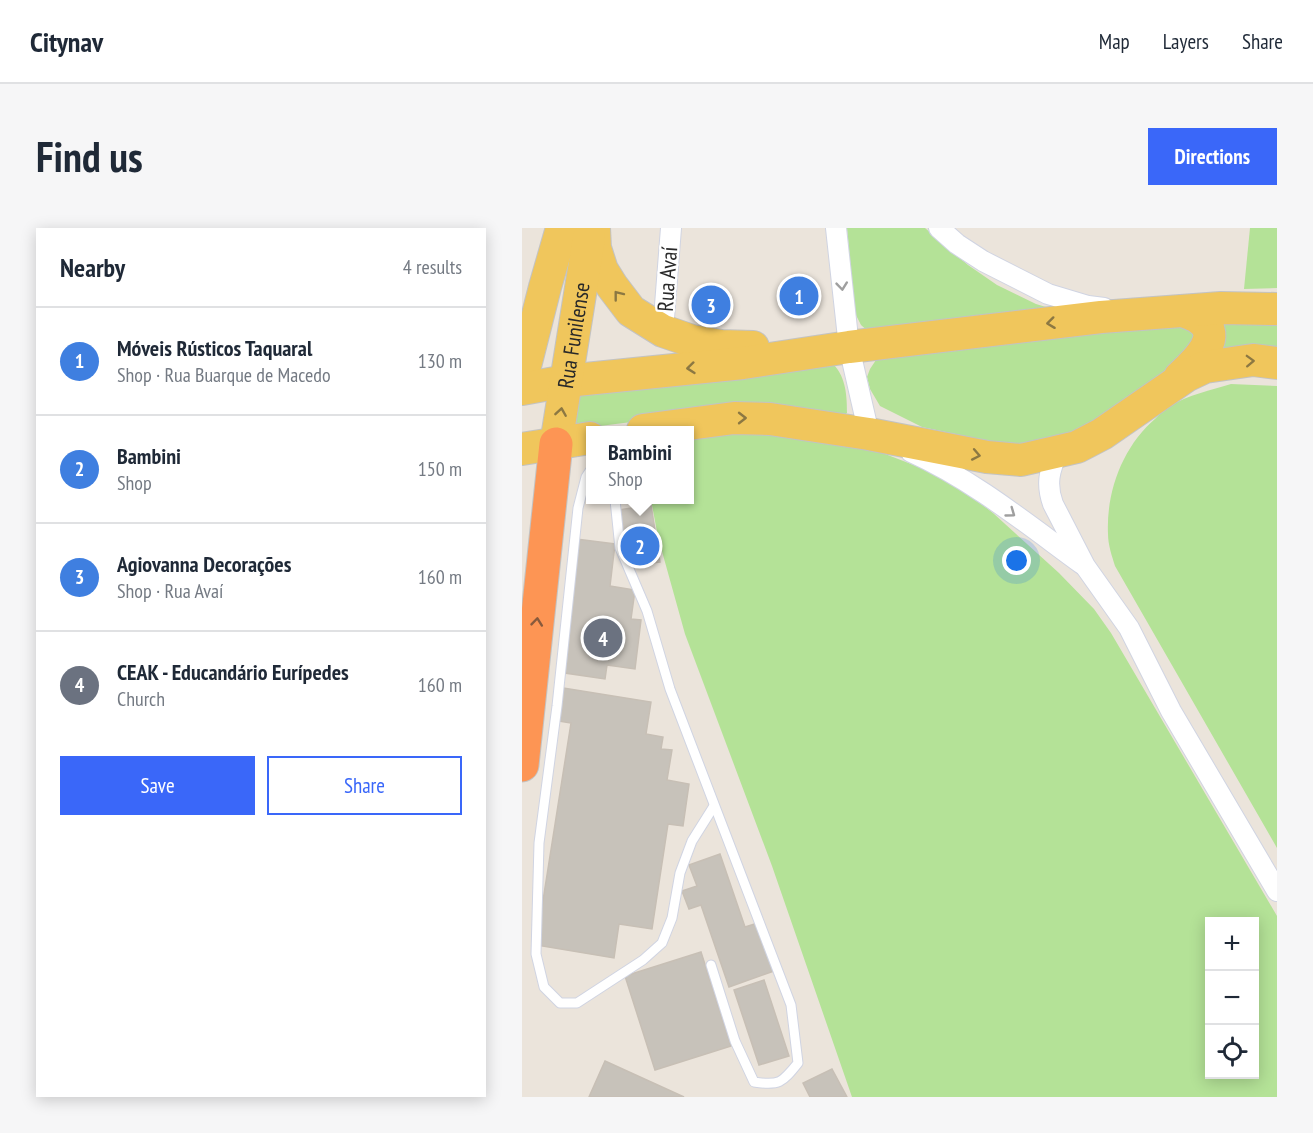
<!DOCTYPE html>
<html lang="en">
<head>
<meta charset="utf-8">
<style>
	:root { --surface:#fff; --page:#f6f6f7; --text:#1f2937; --muted:#747a83; --line:#e0e1e3; --accent:#3a67f9 }
	body { margin:0; font-family:"PT Sans Narrow",sans-serif; background:var(--page); color:var(--text) }
	.controls { position:absolute; right:18px; bottom:18px; display:grid; overflow:hidden; border-radius:0px; box-shadow:0 3px 15px #0003 }
	.controls button { width:54px; height:54px; display:grid; place-items:center; padding:0; border:0; border-bottom:2px solid var(--line); background:var(--surface); color:var(--text); font:30px sans-serif }
	.you { position:absolute; left:495px; top:333px; width:21px; height:21px; margin:-15px; border:4px solid #fff; border-radius:50%; background:#1a73e8; box-shadow:0 0 0 9px #1a73e833 }
	.badge { display:grid; place-items:center; width:39px; height:39px; border-radius:50%; background:var(--accent); color:#fff; font-size:20px; font-weight:700 }
	.pin { position:absolute; translate:-50% -50%; border:3px solid #fff; box-shadow:0 2px 6px #0006 }
	.popup { position:absolute; left:64px; top:198px; width:108px; height:78px; box-sizing:border-box; display:grid; place-content:center; border-radius:0px; background:var(--surface); filter:drop-shadow(0 2px 4px #0005); font-size:20px; white-space:nowrap; color:var(--muted) }
	.popup b { font-size:22px; color:var(--text) }
	.popup::after { content:''; position:absolute; left:50%; top:100%; margin-left:-12px; border:12px solid transparent; border-top-color:var(--surface) }
	.list { margin:0; padding:0; list-style:none }
	h2 { display:flex; justify-content:space-between; align-items:center; height:78px; margin:0; padding:0 24px; font-size:26px }
	h2 small { font-size:20px; font-weight:400; color:var(--muted) }
	.list li { display:grid; grid-template-columns:39px 1fr auto; gap:18px; align-items:center; box-sizing:border-box; height:108px; padding:0 24px; border-top:2px solid var(--line) }
	.list b { display:block; font-size:22px; white-space:nowrap }
	.list p { margin:0; font-size:20px; white-space:nowrap; color:var(--muted) }
	.list em { font-size:20px; font-style:normal; color:var(--muted) }
	.actions { display:flex; gap:12px; padding:18px 24px }
	.actions a { flex:1; padding:14px 0; border:2px solid var(--accent); border-radius:0px; text-align:center; font-size:21px; color:var(--accent) }
	.actions .main { background:var(--accent); color:#fff }
	.icon { flex:none; width:33px; height:33px; fill:none; stroke:currentColor; stroke-width:2; stroke-linecap:round; stroke-linejoin:round }
	.map { position:relative; flex:none; width:755px; height:869px; overflow:hidden; border-radius:0px }
	header { display:flex; align-items:center; gap:36px; box-sizing:border-box; height:84px; padding:0 30px; background:var(--surface); border-bottom:2px solid var(--line) }
	header strong { font-size:28px }
	nav { display:flex; gap:33px; margin-inline-start:auto; font-size:21px }
	.intro { display:flex; align-items:center; justify-content:space-between; box-sizing:border-box; height:144px; padding:0 36px }
	h1 { margin:0; font-size:42px }
	.button { padding:15px 27px; border-radius:0px; background:var(--accent); color:#fff; font-size:21px; font-weight:700 }
	main { display:flex; gap:36px; padding:0 36px }
	aside { flex:1; background:var(--surface); border-radius:0px; box-shadow:0 3px 15px #0003 }
	.map>svg:first-child { display:block }
	.green { fill:#b4e297; fill-rule:evenodd }
	.building { fill:#c7c2ba; stroke:#c7bfb5; stroke-width:1.5 }
	.lines { fill:none; stroke-linecap:round; stroke-linejoin:round }
	.lane-casing { stroke:#d0d4e2; stroke-width:11 }
	.street-casing { stroke:#d0d4e2; stroke-width:22 }
	.primary-casing { stroke:#c3c3c3; stroke-width:34 }
	.highway-casing { stroke:#c3c3c3; stroke-width:35 }
	.lane { stroke:#fff; stroke-width:9 }
	.street { stroke:#fff; stroke-width:20 }
	.primary { stroke:#f0c65c; stroke-width:32 }
	.highway { stroke:#fd9554; stroke-width:33 }
	.oneway { stroke:#9f9f9f }
	.oneway2 { stroke:#8c7842 }
	.oneway3 { stroke:#885a3c }
	.labels { text-anchor:middle; stroke-width:4.5; stroke-linejoin:round; paint-order:stroke }
	.street-label { font-size:22px; fill:#292929; stroke:#fff }
</style>
</head>
<body>
<header>
<strong>Citynav</strong>
<nav><a>Map</a><a>Layers</a><a>Share</a></nav>
</header>
<div class="intro"><h1>Find us</h1><a class="button">Directions</a></div>
<main>
<aside>
<h2>Nearby<small>4 results</small></h2>
<ul class="list">
<li><span class="badge" style="background:#3f7fe0">1</span><div><b>Móveis Rústicos Taquaral</b><p>Shop · Rua Buarque de Macedo</p></div><em>130 m</em></li>
<li><span class="badge" style="background:#3f7fe0">2</span><div><b>Bambini</b><p>Shop</p></div><em>150 m</em></li>
<li><span class="badge" style="background:#3f7fe0">3</span><div><b>Agiovanna Decorações</b><p>Shop · Rua Avaí</p></div><em>160 m</em></li>
<li><span class="badge" style="background:#6b7280">4</span><div><b>CEAK - Educandário Eurípedes</b><p>Church</p></div><em>160 m</em></li>
</ul>
<div class="actions"><a class="main">Save</a><a>Share</a></div>
</aside>
<div class="map">
<svg width="755" height="869" viewBox="0 0 755 869">
	<rect width="100%" height="100%" fill="#ebe4db"/>
	<g class="green">
		<path d="M325,0h78l43,37 29,20 39,19 33,10 -199,19 -9,-8 -6,-12z"/>
		<path d="M728,0h27v60l-33,1z"/>
		<path d="M694,90l61,3v33l-58,-2z"/>
		<path d="M663,93l15,18 -22,24 -23,15 -24,19 -49,33 -60,16 -24,-3 -76,-16 -42,-21 -10,-17 -3,-12 3,-8 8,-12z"/>
		<path d="M312,137c12,13 13,31 13,48l-6,5 -116,-8 -125,16 -20,1 -6,-4 4,-27 3,-6z"/>
		<path d="M709,156l46,2v462l-162,-282c-3,-10 -7,-21 -7,-32 -2,-43 15,-88 48,-116 4,-4 9,-9 14,-12 18,-11 41,-16 61,-22z"/>
		<path d="M251,204l107,20 44,17 42,23 27,21 66,60 35,36 17,24 166,283v181h-425l-80,-231 -87,-232 -27,-97 -7,-37h39v-64zM688,694h44v152h-44z"/>
	</g>
	<g class="building">
		<path d="M129,277l9,57 -8,1 -2,-11 -24,4 -7,-46z"/>
		<path d="M54,311l39,5 -5,42 25,4 -4,29 10,1 -6,49 -28,-4 -2,14 -47,-7z"/>
		<path d="M35,459l94,15 -5,32 17,3 -2,12 11,1 -5,30 22,4 -6,42 -15,-2 -16,105 -33,-5 -5,34 -78,-13 35,-222 -19,-3z"/>
		<path d="M198,626l25,73 13,-4 16,48 -45,16 -28,-82 -12,4 -7,-18 15,-5 -8,-21z"/>
		<path d="M179,724l30,94 -76,24 -30,-94z"/>
		<path d="M242,752l25,76 -30,9 -25,-75z"/>
		<path d="M83,833l79,36h-95z"/>
		<path d="M310,841l15,28h-37l-7,-14z"/>
	</g>
	<g class="lines">
		<g class="lane-casing">
			<g id="lane">
				<path d="M68,243l-4,6 -8,31 -21,198 -18,137 -3,111 8,33 16,16h17l66,-43 19,-17 10,-25 8,-45 12,-32 22,-35"/>
				<path d="M93,272l5,48 27,63 23,78 121,316 7,58c-16,20 -19,23 -44,19l-19,-41 -24,-76"/>
			</g>
		</g>
		<g class="street-casing">
			<g id="street">
				<path d="M314,0l13,119 20,87 10,4"/>
				<path d="M417,0l18,16 26,17 65,33 40,12 16,2"/>
				<path d="M141,103l8,-103"/>
				<path d="M389,224c62,28 116,72 171,112"/>
				<path d="M536,224c-9,18 -12,33 -5,52l32,62 44,62 42,83 106,180"/>
			</g>
		</g>
		<g class="primary-casing">
			<g id="primary">
				<path d="M72,0l1,20 7,22 10,16 19,25 32,20 29,10 29,5 32,1"/>
				<path d="M658,149c14,-13 45,-40 20,-58 -5,-4 -12,-6 -17,-8"/>
				<path d="M0,150l23,-91 17,-59"/>
				<path d="M0,161l44,-8 177,-18 106,-16 252,-30 120,-9 56,1"/>
				<path d="M121,202l91,-12 36,1 99,15 118,23 34,3 56,-13 25,-13 84,-58 19,-9 48,-7 24,3"/>
				<path id="s1" d="M34,216l33,-206"/>
				<path d="M0,221l68,-11"/>
			</g>
		</g>
		<g class="highway-casing">
			<path id="highway" d="M0,537l34,-321"/>
		</g>
		<use href="#lane" class="lane"/>
		<use href="#street" class="street"/>
		<use href="#primary" class="primary"/>
		<use href="#highway" class="highway"/>
	</g>
	<defs><path id="oneway-chevron" d="M-2-3.5L2.5 0L-2 3.5" fill="none" stroke-width="1.6" stroke-linecap="round" stroke-linejoin="round" transform="scale(1.5)"/></defs>
	<g class="oneway">
		<use href="#oneway-chevron" transform="translate(320 58) rotate(84)"/>
		<use href="#oneway-chevron" transform="translate(489 285) rotate(36)"/>
	</g>
	<g class="oneway2">
		<use href="#oneway-chevron" transform="translate(96 67) rotate(-128)"/>
		<use href="#oneway-chevron" transform="translate(529 95) rotate(173)"/>
		<use href="#oneway-chevron" transform="translate(728 133) rotate(-2)"/>
		<use href="#oneway-chevron" transform="translate(169 140) rotate(174)"/>
		<use href="#oneway-chevron" transform="translate(39 184) rotate(-81)"/>
		<use href="#oneway-chevron" transform="translate(220 190)"/>
		<use href="#oneway-chevron" transform="translate(454 227) rotate(11)"/>
	</g>
	<use class="oneway3" href="#oneway-chevron" transform="translate(15 394) rotate(-84)"/>
	<g class="labels">
		<g class="street-label">
			<text transform="translate(145 51) rotate(-86)" y="8">Rua Avaí</text>
			<text dy="8" stroke="none"><textPath href="#s1" startOffset="110">Rua Funilense</textPath></text>
		</g>
	</g>
</svg>
<div class="controls">
<button>+</button>
<button>−</button>
<button><svg class="icon" aria-label="locate" viewBox="0 0 24 24"><circle cx="12" cy="12" r="6"/><path d="M12 2v4M12 18v4M2 12h4M18 12h4"/></svg></button>
</div>
<div class="you"></div>
<div class="pin badge" style="left:277px;top:68px;background:#3f7fe0">1</div>
<div class="pin badge" style="left:118px;top:318px;background:#3f7fe0">2</div>
<div class="popup"><b>Bambini</b>Shop</div>
<div class="pin badge" style="left:189px;top:77px;background:#3f7fe0">3</div>
<div class="pin badge" style="left:81px;top:410px;background:#6b7280">4</div>
</div>
</main>
</body>
</html>
